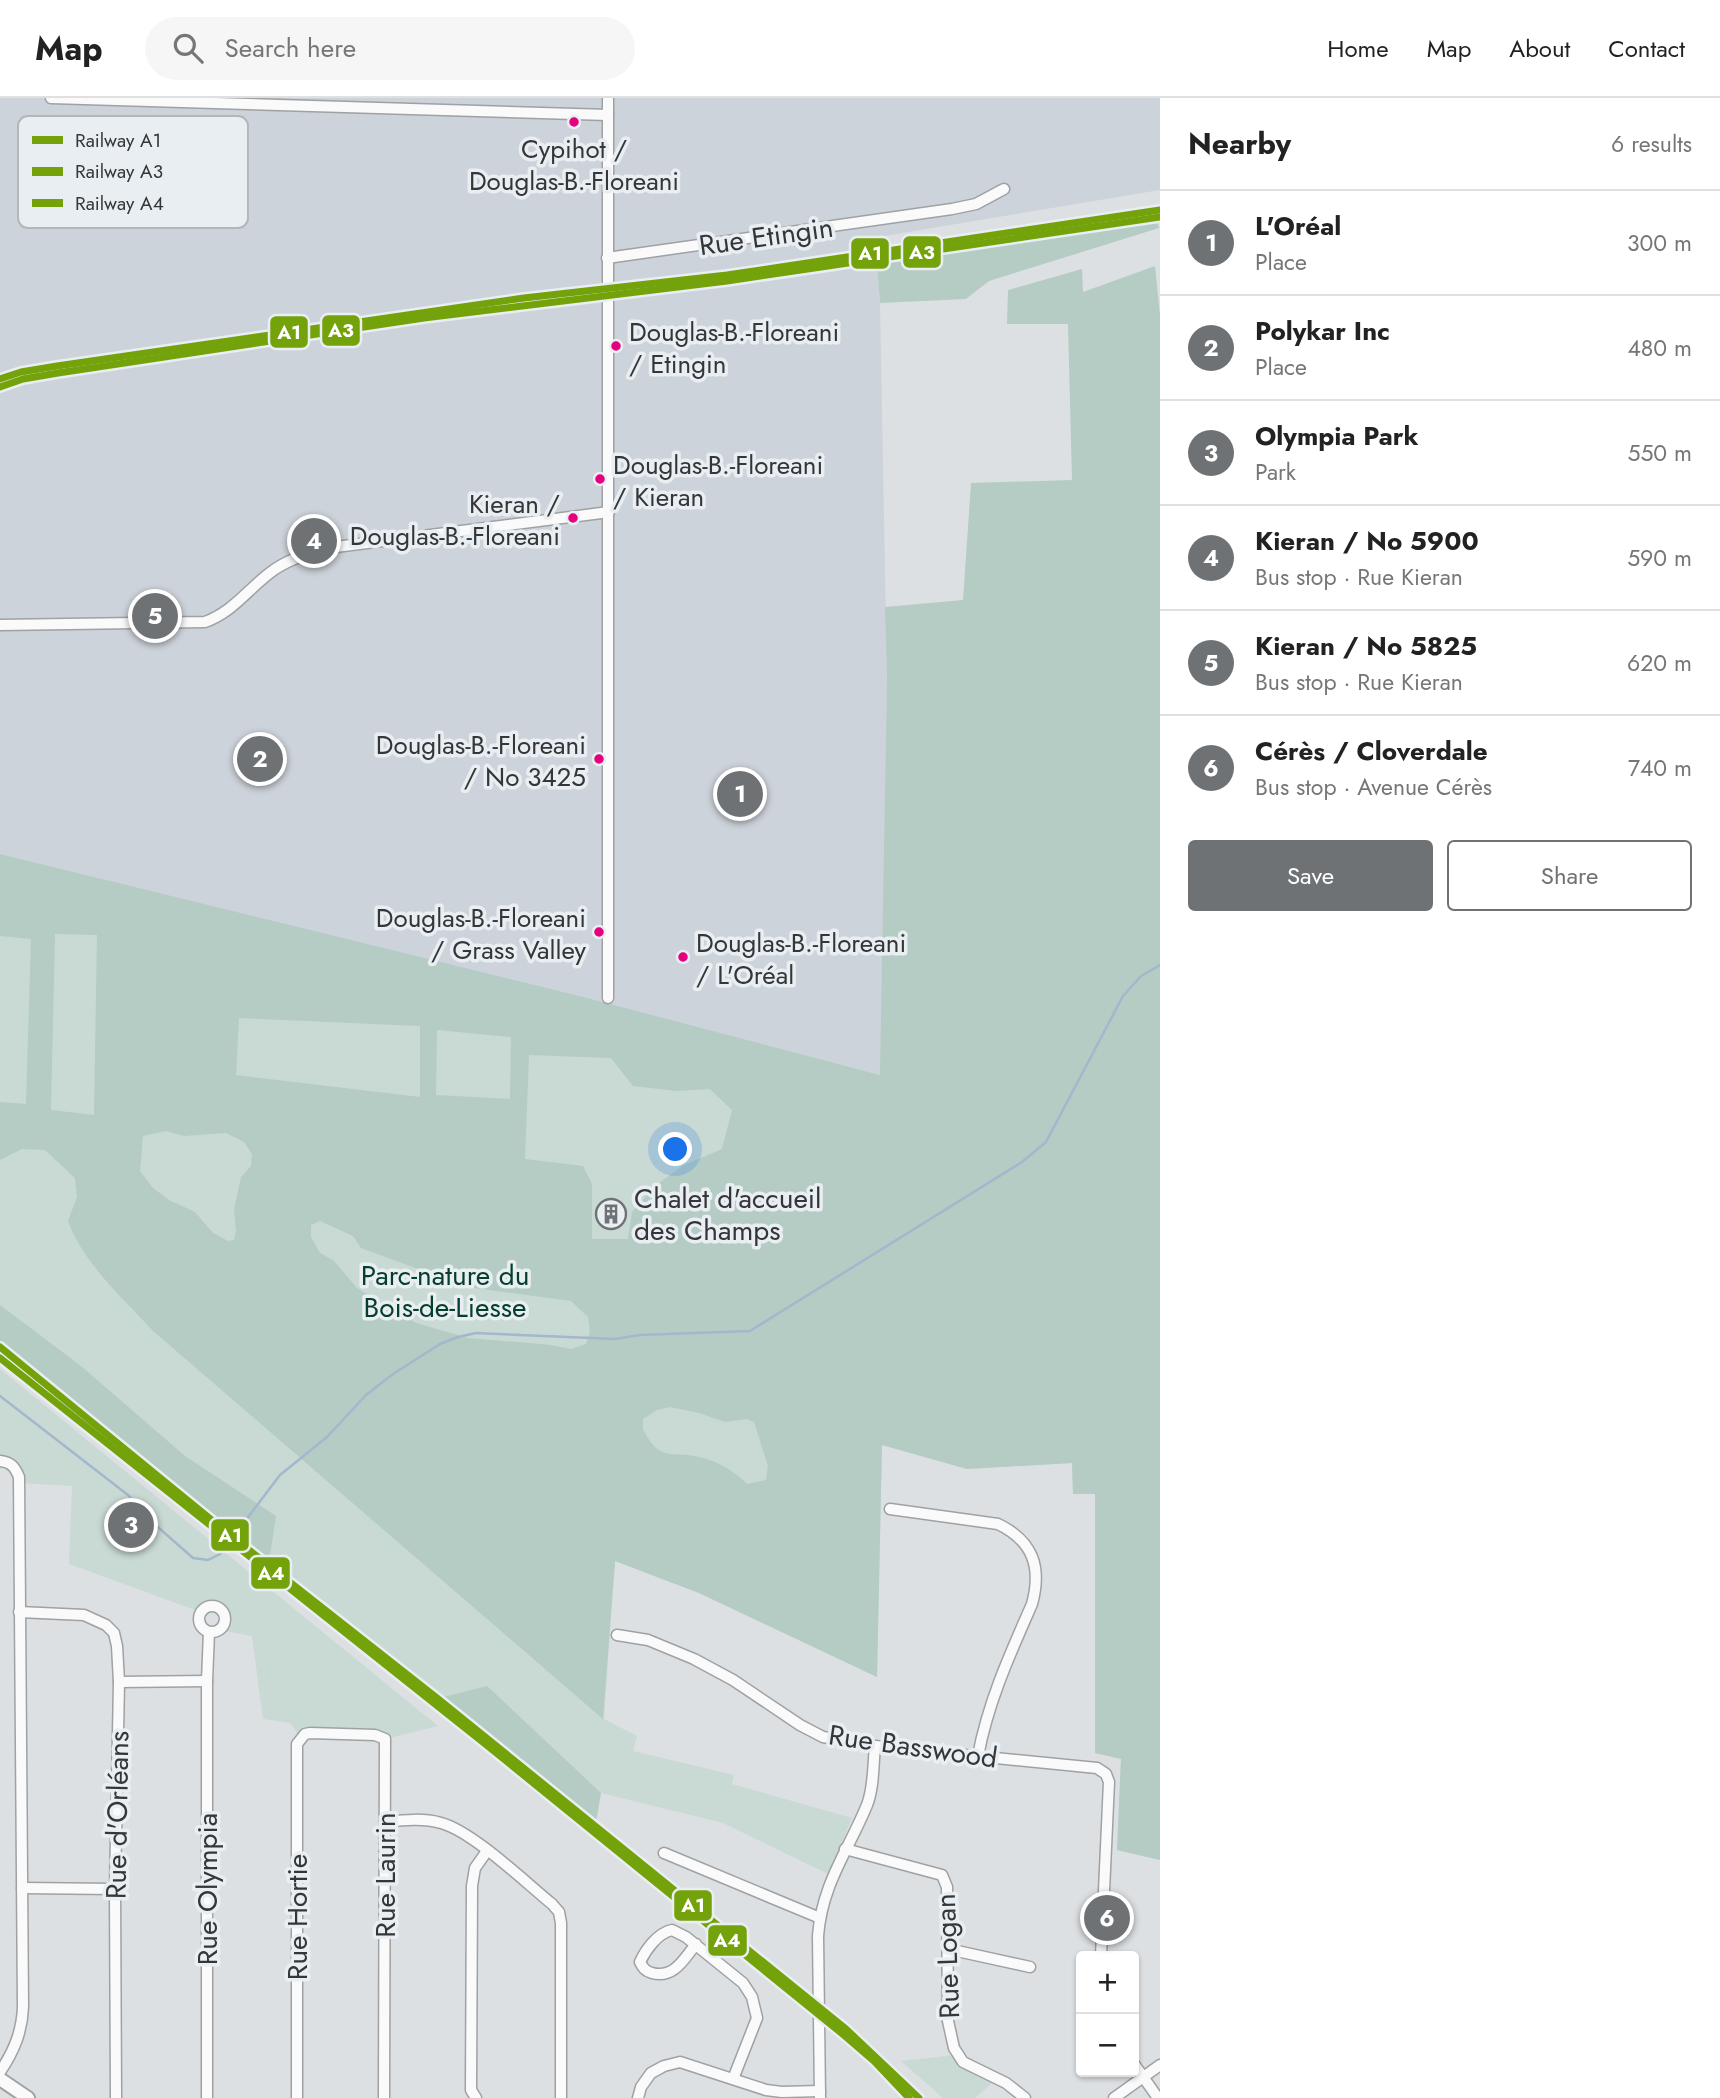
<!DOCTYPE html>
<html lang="en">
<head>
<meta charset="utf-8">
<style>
	:root { --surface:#fff; --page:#f6f6f6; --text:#222; --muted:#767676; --line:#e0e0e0; --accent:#6f7274 }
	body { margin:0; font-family:Jost,sans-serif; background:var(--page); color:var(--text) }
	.controls { position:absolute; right:21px; bottom:21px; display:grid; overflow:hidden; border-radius:7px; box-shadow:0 2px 5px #0004 }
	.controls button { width:63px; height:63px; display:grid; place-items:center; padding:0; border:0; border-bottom:2px solid var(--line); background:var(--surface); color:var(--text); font:35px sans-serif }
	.you { position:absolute; left:676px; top:1052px; width:24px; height:24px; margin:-18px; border:5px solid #fff; border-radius:50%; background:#1a73e8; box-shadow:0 0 0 10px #1a73e833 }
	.badge { display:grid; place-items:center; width:46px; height:46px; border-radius:50%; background:var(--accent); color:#fff; font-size:23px; font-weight:700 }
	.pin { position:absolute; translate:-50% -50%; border:4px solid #fff; box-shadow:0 2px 7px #0006 }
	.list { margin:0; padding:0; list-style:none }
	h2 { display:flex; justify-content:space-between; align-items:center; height:91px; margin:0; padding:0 28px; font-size:30px }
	h2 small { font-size:23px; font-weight:400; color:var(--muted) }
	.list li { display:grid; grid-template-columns:46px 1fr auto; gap:21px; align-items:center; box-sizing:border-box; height:105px; padding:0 28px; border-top:2px solid var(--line) }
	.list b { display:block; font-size:26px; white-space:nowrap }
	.list p { margin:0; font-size:23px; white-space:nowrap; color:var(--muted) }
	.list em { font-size:23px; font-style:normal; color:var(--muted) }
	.actions { display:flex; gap:14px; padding:21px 28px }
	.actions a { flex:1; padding:16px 0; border:2px solid var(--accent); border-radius:7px; text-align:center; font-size:24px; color:var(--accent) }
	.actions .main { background:var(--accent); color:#fff }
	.icon { flex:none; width:38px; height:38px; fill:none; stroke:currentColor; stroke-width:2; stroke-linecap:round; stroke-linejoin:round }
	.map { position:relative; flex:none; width:1160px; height:2000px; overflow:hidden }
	header { display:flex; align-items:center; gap:42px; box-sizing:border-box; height:98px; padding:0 35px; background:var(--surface); border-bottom:2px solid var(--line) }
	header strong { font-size:33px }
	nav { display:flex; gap:38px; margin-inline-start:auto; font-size:24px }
	.search { width:490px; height:63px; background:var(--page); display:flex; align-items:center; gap:18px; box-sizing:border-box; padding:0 24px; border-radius:38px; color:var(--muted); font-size:26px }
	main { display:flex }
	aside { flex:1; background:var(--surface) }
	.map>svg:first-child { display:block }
	.built { fill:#cdd3da }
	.green { fill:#c9d9d3 }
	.forest { fill:#b4ccc3; fill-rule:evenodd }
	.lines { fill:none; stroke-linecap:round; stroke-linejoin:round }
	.stream { stroke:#a3b7cd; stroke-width:2.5 }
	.street-casing { stroke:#9fa1a3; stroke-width:13 }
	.secondary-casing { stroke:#9fa1a3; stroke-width:16 }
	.street { stroke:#fafafb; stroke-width:10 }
	.secondary { stroke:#fafafb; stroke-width:12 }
	.rail-1-casing { stroke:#e9eef2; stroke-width:12 }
	.rail-2-casing { stroke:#e9eef2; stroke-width:12 }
	.rail-3-casing { stroke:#e9eef2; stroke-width:12 }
	.rail-1 { stroke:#74a20b; stroke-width:7 }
	.rail-2 { stroke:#74a20b; stroke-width:7 }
	.rail-3 { stroke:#74a20b; stroke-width:7 }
	.bus-dot { fill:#e5007d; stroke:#e9eef2; stroke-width:2.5 }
	.labels { text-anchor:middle; stroke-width:7; stroke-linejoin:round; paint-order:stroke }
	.bus-label { font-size:26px; fill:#343638; stroke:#e9eef2; text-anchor:start }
	.street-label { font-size:28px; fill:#343638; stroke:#e9eef2 }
	.poi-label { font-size:28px; fill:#343638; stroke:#e9eef2; text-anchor:start }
	.park-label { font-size:28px; fill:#043f2b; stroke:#e9eef2 }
	.key { fill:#e9eef2; stroke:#b3b7ba; stroke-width:2 }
	.key-label { font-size:19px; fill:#343638 }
	.line-badge { stroke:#e9eef2; stroke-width:2.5 }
	.badge-label { font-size:19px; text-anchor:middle; font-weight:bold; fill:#fff }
</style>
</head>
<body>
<header>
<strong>Map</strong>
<div class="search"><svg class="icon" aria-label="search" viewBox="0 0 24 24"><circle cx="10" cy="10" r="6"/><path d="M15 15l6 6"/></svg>Search here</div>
<nav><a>Home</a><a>Map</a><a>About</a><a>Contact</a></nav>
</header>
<main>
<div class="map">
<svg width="1160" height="2000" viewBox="0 0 1160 2000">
	<rect width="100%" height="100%" fill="#dde0e3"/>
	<path class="built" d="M0,0h1160v92l-282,47 -1,27 3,39 7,374 -6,398 -881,-221z"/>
	<g class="green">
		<path d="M1141,621l19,1141 -43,-10 4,-91 -26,-6v-259h-22l-1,-31 -105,6 -85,-24 -5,232 -178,-84 -84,-32 -11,158 33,17 -4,15 101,24 -2,9 120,34 -24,56 -105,-51 -122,-30 -4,26 -10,-6 -144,-116 -3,1 -171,-136v-5l-269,-217v-483l587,141 293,77z"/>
		<path d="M0,1271l438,357 -53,13 -85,-2 -10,-14 -27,-4 -11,-83 -33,-6c8,-7 7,-15 1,-22l-8,-2 -9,4 -4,7 1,8 -5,-15 -126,-46 3,-78 -53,-3v-6l-19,-17z"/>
		<path d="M955,1957c9,17 21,21 37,28l-17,15h-32l-42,-37z"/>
	</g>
	<g class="forest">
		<path d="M1157,123l2,7 -170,53 -23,18 -86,4 -3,-39 33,-7h14l3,-4 23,-4 1,3z"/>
		<path d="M1155,168l5,49v1545l-43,-10 4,-91 -26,-6v-259h-22l-1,-31 -105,6 -85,-24 -5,232 -178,-84 -84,-32 -12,158 -451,-389c-31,-34 -68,-66 -84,-109l9,-24 -2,-19 -30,-28 -23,-1 -22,11v-58l26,2 5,-165 -31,-3v-82l587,144 293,77 7,-398 -2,-70 78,-7 8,-117 101,-3 -4,-156h-61l1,-34 74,-21 1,23zM55,836l42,1 -3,180 -43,-5zM239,920l181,8v71l-184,-22zM437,932l74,7 -1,62 -74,-4zM529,957l82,3 22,28 44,5 33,-2 22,21 -10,39 -38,16 -28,20 -24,27 -4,27h-36v-55l-9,-18 -58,-7zM166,1033l18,5 42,-3 18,9 8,12 -1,12 -10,11 -7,33 2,21 -2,9 -6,1 -15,-8 -18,-21 -26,-12 -16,-12 -13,-17 3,-35zM320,1123l33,15 8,12 106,39 104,14 17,16 2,15 -4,12 -15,5 -20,-4 -83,-7 -52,-15 -59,-35 -24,-28 -13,-7 -9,-16v-12zM670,1309l29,6 26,9 22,-3 7,3 14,44 -2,14 -19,4c-16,-16 -35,-26 -59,-29 -11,-1 -23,1 -32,-7 -5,-4 -9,-12 -13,-18v-11l14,-9z"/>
		<path d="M0,1207l81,61 104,90 91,60 -7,46 -269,-221z"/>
		<path d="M487,1588l114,107 -5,27 -156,-122z"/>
	</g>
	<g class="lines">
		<path class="stream" d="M0,1298l128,99 23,26 42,37 15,2 12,-6 60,-79 47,-38 39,-42 27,-21 47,-30 18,-7 18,-4 139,6 25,-4 110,-4 272,-169 24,-20 77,-146 18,-20 19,-11"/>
		<g class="street-casing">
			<g id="street">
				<path d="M51,0l557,17"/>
				<path d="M607,160l345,-49 24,-5 28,-15"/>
				<path d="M0,527l205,-3c28,-10 43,-33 66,-50 17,-13 37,-18 57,-24l281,-36"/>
				<path d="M608,900v-900"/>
				<path d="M0,1363c11,1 15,6 19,16l4,530c-1,25 -9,44 -23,65"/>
				<path d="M890,1411l108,15c35,17 44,43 34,80 -22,50 -44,98 -54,152"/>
				<circle cx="212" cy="1521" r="13"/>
				<path d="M19,1514l65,3 22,10 8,8 3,13 2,36 -4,207 1,209"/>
				<path d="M617,1537l31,5 46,19 39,21 67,45 23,12 52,9 222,22 9,6 3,8 -8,174"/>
				<path d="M119,1584l88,-1"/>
				<path d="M386,1724c18,-2 37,-4 55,1 31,8 84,59 111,81l7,8 2,11v175"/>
				<path d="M845,1751l97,26 5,12 1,134 6,27 9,14 43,21 19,15"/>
				<path d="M664,1755l156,65"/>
				<path d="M22,1790l93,1"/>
				<path d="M696,1846c-12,15 -22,35 -44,29 -7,-2 -9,-5 -12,-11 6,-13 18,-29 32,-32l14,7 57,46 9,14 5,21 -24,61"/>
				<path d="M948,1851l82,18"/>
				<path d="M1134,1966l24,34"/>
				<path d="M207,2000v-417l2,-49"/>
				<path d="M297,2000v-354l8,-10 5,-1 65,2 10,4 -1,359"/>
				<path d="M476,2000l-5,-8 1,-204 3,-18 12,-17"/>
				<path d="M638,2000l3,-11 10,-14 13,-7 16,-4 86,28 16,2 38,-1"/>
				<path d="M820,2000l-2,-162c4,-52 30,-85 49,-131 7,-18 6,-40 8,-59"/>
				<path d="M1114,2000l46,-33"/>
			</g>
		</g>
		<g class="secondary-casing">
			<path id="secondary" d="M0,1981l28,19"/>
		</g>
		<use href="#street" class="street"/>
		<use href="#secondary" class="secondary"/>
		<g class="rail-1-casing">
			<g id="rail-1">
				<path d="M0,281l21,-7 36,-6 467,-68 203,-23 433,-65"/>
				<path d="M0,1249l230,188 207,163 409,331 73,69"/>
			</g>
		</g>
		<g class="rail-2-casing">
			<path id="rail-2" d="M0,289l23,-8 35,-6 366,-55 303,-37 433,-64"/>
		</g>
		<g class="rail-3-casing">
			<path id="rail-3" d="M0,1260l484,385 361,293 29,25 35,37"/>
		</g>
		<use href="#rail-1" class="rail-1"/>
		<use href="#rail-2" class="rail-2"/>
		<use href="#rail-3" class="rail-3"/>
	</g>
	<defs>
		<g id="building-ring" transform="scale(1.575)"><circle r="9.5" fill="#e9eef2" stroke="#6f7274" stroke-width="1.5"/><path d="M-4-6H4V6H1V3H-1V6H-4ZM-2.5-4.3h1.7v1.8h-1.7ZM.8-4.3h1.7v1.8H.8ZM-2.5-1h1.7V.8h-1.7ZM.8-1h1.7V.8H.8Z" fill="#6f7274"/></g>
	</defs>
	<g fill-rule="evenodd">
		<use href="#building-ring" x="611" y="1116"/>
	</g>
	<g class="bus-dot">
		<circle cx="574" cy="24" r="6"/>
		<circle cx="616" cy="248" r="6"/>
		<circle cx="600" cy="381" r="6"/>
		<circle cx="573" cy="420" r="6"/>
		<circle cx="599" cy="661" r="6"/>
		<circle cx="599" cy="834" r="6"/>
		<circle cx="683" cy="859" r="6"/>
	</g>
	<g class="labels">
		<g class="bus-label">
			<text x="574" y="60" text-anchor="middle">Cypihot /<tspan x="574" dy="32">Douglas-B.-Floreani</tspan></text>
			<text x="629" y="243">Douglas-B.-Floreani<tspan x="629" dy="32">/ Etingin</tspan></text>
			<text x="613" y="376">Douglas-B.-Floreani<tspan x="613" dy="32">/ Kieran</tspan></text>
			<text x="560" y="415" text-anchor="end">Kieran /<tspan x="560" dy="32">Douglas-B.-Floreani</tspan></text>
			<text x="586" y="656" text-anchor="end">Douglas-B.-Floreani<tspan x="586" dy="32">/ No 3425</tspan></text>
			<text x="586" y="829" text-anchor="end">Douglas-B.-Floreani<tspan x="586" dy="32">/ Grass Valley</tspan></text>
			<text x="696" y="854">Douglas-B.-Floreani<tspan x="696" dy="32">/ L'Oréal</tspan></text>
		</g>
		<g class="street-label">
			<text transform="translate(766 138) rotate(-8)" y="10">Rue Etingin</text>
			<text transform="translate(913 1648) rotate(8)" y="10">Rue Basswood</text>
			<text transform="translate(117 1717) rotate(-89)" y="10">Rue d'Orléans</text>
			<text transform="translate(385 1777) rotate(-90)" y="10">Rue Laurin</text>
			<text transform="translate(207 1791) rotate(-90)" y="10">Rue Olympia</text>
			<text transform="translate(297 1819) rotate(-90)" y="10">Rue Hortie</text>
			<text transform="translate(947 1858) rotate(-92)" y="10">Rue Logan</text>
		</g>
		<g class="poi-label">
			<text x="634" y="1110">Chalet d'accueil<tspan x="634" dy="32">des Champs</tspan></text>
		</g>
		<g class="park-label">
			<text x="445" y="1187">Parc-nature du<tspan x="445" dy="32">Bois-de-Liesse</tspan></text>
		</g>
	</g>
	<rect x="18" y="18" width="230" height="112" rx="10" class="key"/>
	<rect x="32" y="38" width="31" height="8" fill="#74a20b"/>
	<rect x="32" y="69" width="31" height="9" fill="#74a20b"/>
	<rect x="32" y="101" width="31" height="8" fill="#74a20b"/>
	<g class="key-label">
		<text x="75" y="49">Railway A1</text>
		<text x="75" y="80">Railway A3</text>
		<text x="75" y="112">Railway A4</text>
	</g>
	<g class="line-badge">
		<rect x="902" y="137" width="40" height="34" rx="7" fill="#74a20b"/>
		<rect x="850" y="139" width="40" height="33" rx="7" fill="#74a20b"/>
		<rect x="321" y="216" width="40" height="33" rx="7" fill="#74a20b"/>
		<rect x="269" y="217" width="40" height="34" rx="7" fill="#74a20b"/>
		<rect x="210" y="1420" width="40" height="34" rx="7" fill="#74a20b"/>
		<rect x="250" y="1458" width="41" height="34" rx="7" fill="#74a20b"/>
		<rect x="673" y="1791" width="40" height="33" rx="7" fill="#74a20b"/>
		<rect x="707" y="1826" width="41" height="33" rx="7" fill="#74a20b"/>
	</g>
	<g class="badge-label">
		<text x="922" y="161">A3</text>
		<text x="870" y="162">A1</text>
		<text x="341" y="239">A3</text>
		<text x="289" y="241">A1</text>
		<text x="230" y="1444">A1</text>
		<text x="271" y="1482">A4</text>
		<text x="693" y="1814">A1</text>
		<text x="727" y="1849">A4</text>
	</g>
</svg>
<div class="controls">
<button>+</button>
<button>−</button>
</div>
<div class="you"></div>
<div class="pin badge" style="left:740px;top:696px">1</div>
<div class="pin badge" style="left:260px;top:661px">2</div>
<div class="pin badge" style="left:131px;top:1427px">3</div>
<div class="pin badge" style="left:314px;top:443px">4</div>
<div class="pin badge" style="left:155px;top:518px">5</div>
<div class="pin badge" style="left:1107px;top:1820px">6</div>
</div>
<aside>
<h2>Nearby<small>6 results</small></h2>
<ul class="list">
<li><span class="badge">1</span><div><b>L'Oréal</b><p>Place</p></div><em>300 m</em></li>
<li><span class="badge">2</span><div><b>Polykar Inc</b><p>Place</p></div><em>480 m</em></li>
<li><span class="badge">3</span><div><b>Olympia Park</b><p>Park</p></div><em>550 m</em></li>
<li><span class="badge">4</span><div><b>Kieran / No 5900</b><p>Bus stop · Rue Kieran</p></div><em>590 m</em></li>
<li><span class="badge">5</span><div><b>Kieran / No 5825</b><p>Bus stop · Rue Kieran</p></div><em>620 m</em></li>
<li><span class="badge">6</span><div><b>Cérès / Cloverdale</b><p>Bus stop · Avenue Cérès</p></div><em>740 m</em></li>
</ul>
<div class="actions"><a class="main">Save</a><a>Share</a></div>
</aside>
</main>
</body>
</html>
